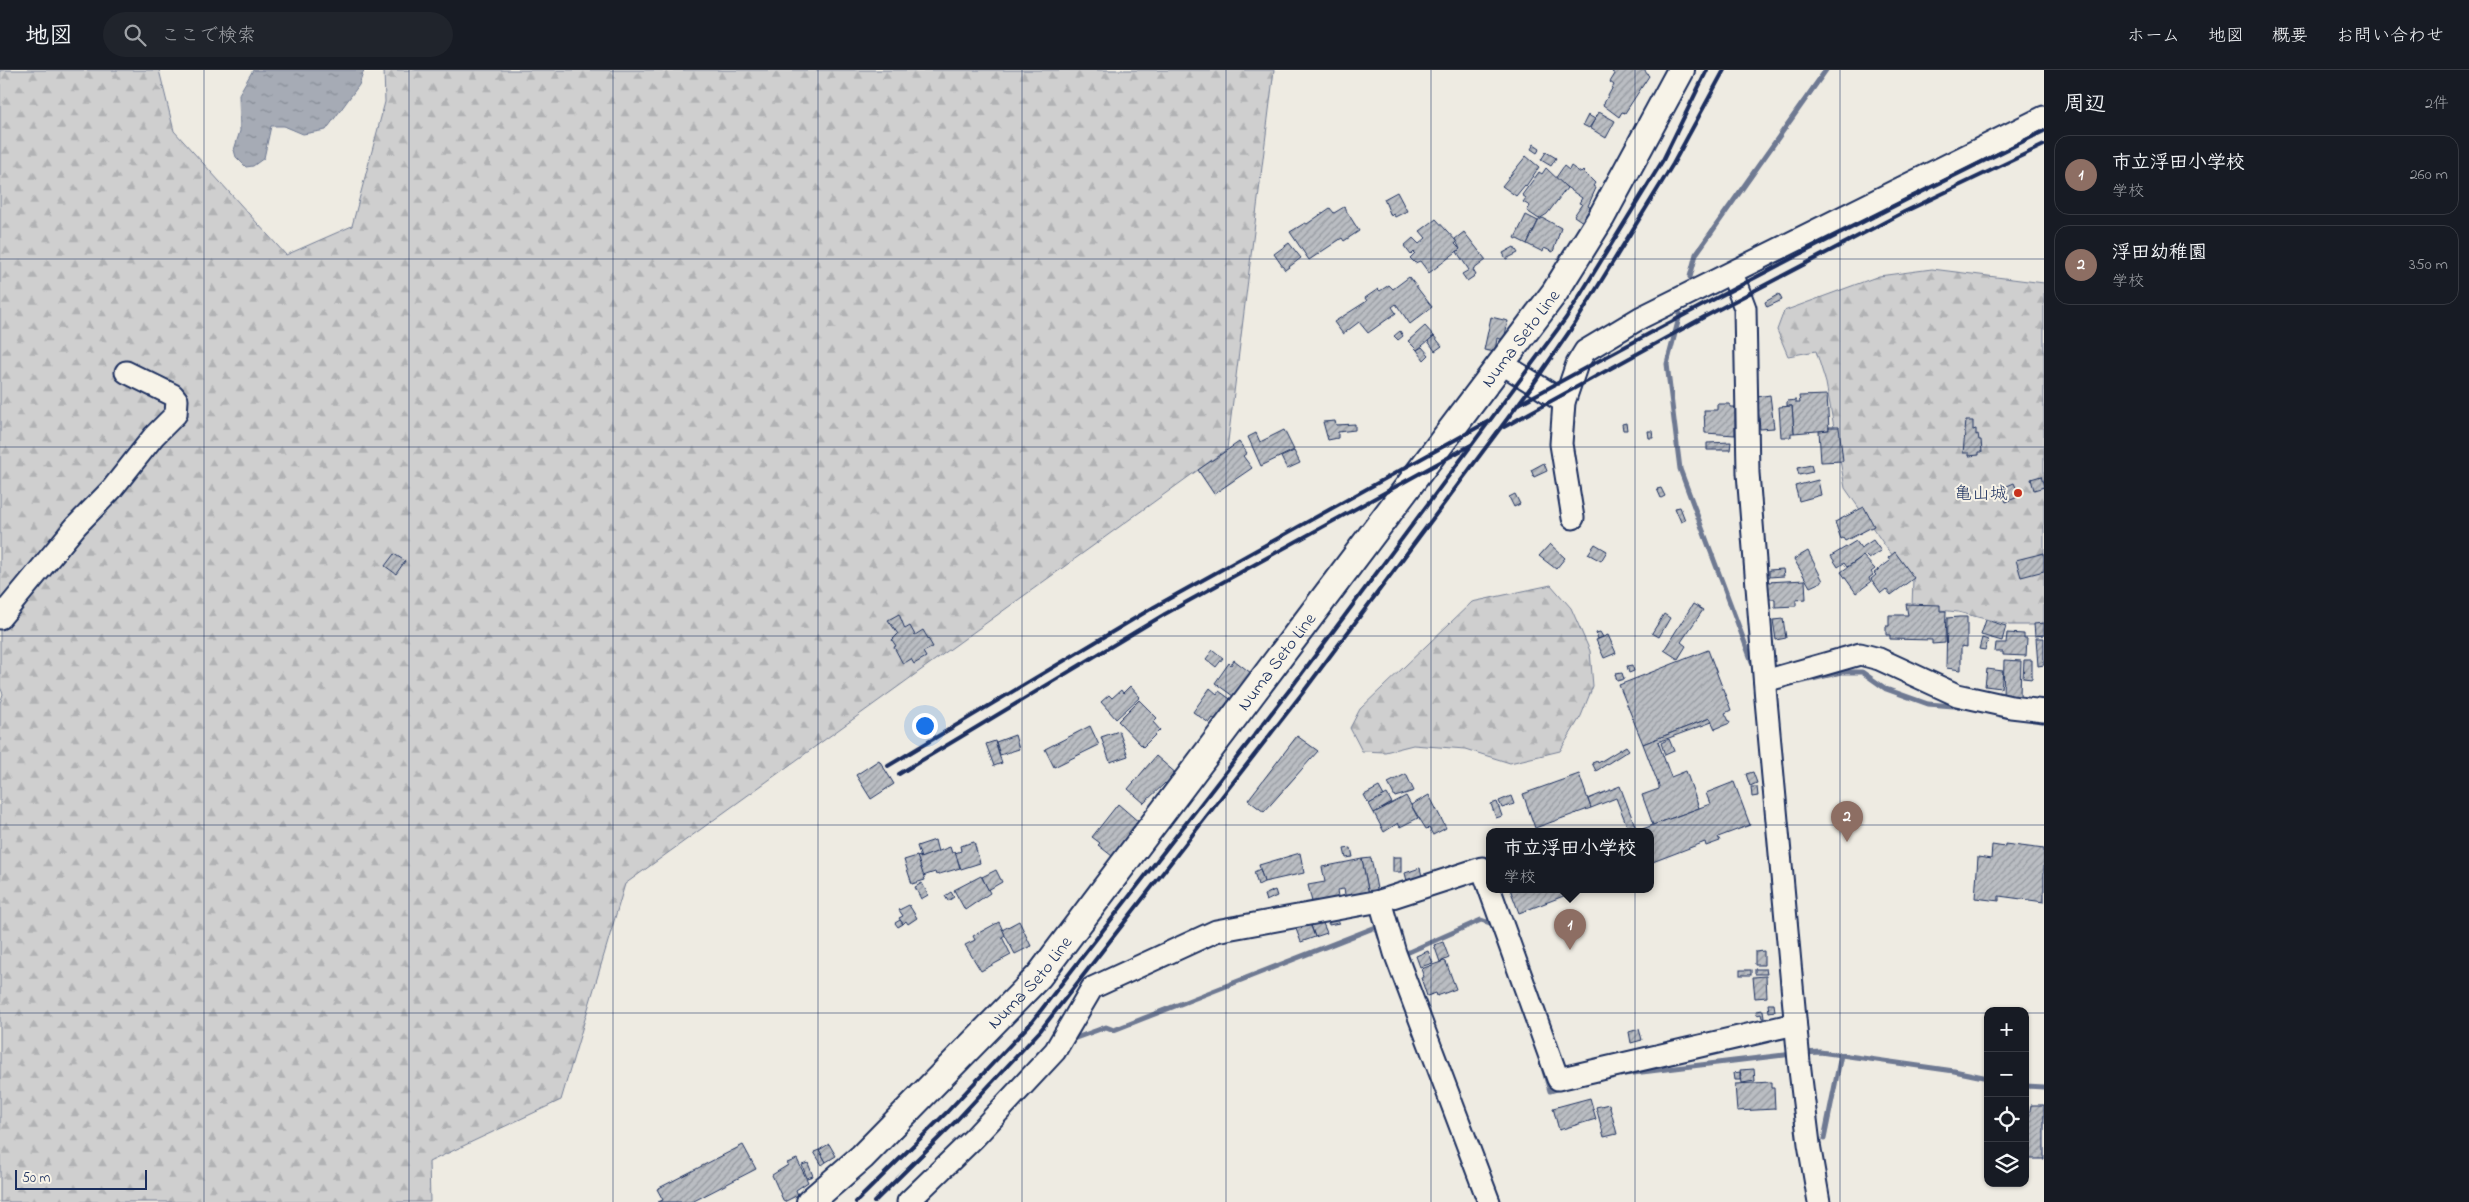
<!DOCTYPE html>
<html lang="ja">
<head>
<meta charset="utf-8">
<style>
	:root { --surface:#171b24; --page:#20242c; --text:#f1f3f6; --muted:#9ea1a6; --line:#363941; --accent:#db2777 }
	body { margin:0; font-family:"Indie Flower","Klee One",sans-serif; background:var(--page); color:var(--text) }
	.controls { position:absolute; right:15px; bottom:15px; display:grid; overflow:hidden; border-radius:10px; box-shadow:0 1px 4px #0004 }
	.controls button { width:45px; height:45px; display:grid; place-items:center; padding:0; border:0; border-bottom:1px solid var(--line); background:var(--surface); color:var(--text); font:25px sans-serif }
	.scale { position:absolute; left:15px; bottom:12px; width:132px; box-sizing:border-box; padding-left:5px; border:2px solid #1b2f5e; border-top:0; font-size:14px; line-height:18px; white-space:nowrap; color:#1b2f5e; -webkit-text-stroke:4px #f7f3e8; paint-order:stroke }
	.you { position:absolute; left:924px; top:655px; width:18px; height:18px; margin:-12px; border:4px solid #fff; border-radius:50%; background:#1a73e8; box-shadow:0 0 0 8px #1a73e833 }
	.badge { display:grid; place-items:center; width:32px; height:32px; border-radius:50%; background:var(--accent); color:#fff; font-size:16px; font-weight:700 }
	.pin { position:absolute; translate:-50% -41px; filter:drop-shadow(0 1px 2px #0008) }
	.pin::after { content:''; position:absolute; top:26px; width:18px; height:15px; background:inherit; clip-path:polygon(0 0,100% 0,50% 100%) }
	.popup { position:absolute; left:1486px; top:758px; width:168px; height:65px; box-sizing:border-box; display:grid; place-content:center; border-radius:10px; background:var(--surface); filter:drop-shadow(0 1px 4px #0005); font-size:16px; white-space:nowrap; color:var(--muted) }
	.popup b { font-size:19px; color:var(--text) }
	.popup::after { content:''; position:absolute; left:50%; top:100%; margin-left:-10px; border:10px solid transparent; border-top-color:var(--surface) }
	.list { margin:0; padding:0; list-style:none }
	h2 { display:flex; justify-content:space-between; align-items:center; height:65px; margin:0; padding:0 20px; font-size:21px }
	h2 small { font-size:16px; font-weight:400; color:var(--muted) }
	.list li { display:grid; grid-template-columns:32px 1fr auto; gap:15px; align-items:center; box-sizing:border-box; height:80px; margin:0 10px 10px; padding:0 10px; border:1px solid var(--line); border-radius:15px }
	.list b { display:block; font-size:19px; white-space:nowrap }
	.list p { margin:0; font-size:16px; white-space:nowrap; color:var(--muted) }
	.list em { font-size:16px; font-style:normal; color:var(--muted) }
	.icon { flex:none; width:28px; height:28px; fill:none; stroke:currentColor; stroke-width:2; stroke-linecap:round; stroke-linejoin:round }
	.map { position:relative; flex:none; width:2044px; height:1132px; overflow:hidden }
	header { display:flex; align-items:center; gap:30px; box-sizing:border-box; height:70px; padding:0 25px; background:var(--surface); border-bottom:1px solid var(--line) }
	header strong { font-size:24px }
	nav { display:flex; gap:28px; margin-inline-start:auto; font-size:18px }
	.search { width:350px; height:45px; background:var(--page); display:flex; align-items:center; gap:12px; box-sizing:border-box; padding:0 18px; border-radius:28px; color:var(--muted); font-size:19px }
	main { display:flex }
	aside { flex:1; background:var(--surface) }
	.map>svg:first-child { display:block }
	.forest { fill:url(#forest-firs); stroke:#757f96 }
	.water { fill:url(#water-ripples); stroke:#6e7992 }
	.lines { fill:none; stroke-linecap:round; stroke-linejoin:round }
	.stream { stroke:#6e7992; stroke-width:5 }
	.building { fill:url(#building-hatch); stroke:#1b2f5e }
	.minor-casing { stroke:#1b2f5e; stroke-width:25 }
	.major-casing { stroke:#1b2f5e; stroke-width:30 }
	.minor { stroke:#f7f3e8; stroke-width:21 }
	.major { stroke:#f7f3e8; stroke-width:26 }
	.rail { stroke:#1b2f5e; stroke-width:4 }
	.grid { fill:none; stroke:#1b2f5e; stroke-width:1; stroke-opacity:0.55 }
	.poi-dot { fill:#c8321e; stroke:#f7f3e8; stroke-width:2 }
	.labels { text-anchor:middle; stroke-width:4; stroke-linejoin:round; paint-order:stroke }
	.street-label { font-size:18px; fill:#1b2f5e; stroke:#f7f3e8 }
	.poi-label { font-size:18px; fill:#1b2f5e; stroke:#f7f3e8; text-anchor:end }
</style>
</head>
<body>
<header>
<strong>地図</strong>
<div class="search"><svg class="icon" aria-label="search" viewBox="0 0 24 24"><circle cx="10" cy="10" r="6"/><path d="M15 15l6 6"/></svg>ここで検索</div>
<nav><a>ホーム</a><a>地図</a><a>概要</a><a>お問い合わせ</a></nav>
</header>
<main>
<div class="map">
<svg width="2044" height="1132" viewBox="0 0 2044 1132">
	<defs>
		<pattern id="forest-firs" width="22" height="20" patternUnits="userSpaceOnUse" patternTransform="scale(1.25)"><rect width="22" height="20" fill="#cfcfcf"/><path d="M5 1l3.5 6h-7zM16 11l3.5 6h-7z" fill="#b1b2b4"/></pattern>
		<pattern id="water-ripples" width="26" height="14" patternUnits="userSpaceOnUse" patternTransform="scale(1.25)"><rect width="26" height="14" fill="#a6abb5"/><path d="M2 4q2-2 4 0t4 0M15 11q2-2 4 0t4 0" fill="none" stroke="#868c96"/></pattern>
		<pattern id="building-hatch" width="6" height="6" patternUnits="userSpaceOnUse" patternTransform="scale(1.25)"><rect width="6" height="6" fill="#babdc2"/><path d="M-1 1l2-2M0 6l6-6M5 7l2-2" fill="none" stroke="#969aa1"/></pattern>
	</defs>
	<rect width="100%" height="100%" fill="#eeebe2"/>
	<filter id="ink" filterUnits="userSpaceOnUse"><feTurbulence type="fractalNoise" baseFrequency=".02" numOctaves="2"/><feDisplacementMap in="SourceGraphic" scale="10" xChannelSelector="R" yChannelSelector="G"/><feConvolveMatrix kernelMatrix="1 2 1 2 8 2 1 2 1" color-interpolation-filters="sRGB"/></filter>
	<g filter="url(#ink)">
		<g class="forest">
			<path d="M0,0h159l15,61 112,124 66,-29 33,-124 -1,-32h890l-47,379 -602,435 -64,216 -132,62 1,40h-430v-499l3,-9 -3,-7z"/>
			<path d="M1932,199l112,14v342h-35l-51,-13 -46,-5 1,-29 -25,-28 -43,-62 -19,-105 -10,-32 -28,5 -11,-26 7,-19 95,-35z"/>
			<path d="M1551,515l20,23 19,43 3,35 -12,30 -21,35 -50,12 -45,-14 -52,-4 -28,7 -23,-1 -12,-23 10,-19 112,-107z"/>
		</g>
		<path class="water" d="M253,0h111l-5,15 -33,45 -23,4 -19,-8h-13l-7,32 -11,8 -7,1 -10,-10 -2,-7 6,-19 -1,-37z"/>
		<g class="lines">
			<g class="stream">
				<path d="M1690,207l6,-23 130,-184"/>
				<path d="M1680,244l-13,50 13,105 75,201"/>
				<path d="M1800,612l41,-10h21l24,17 42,15 38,3"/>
				<path d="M1402,885l79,-35 15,5"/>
				<path d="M1073,969l33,-12 8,3 262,-103 4,11"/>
				<path d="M1804,983l16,-1 134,19 34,7"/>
				<path d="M1541,991l9,30 10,-3"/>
				<path d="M1625,1004l168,-20"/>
				<path d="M2025,1016l19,1"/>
				<path d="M1824,1069l17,-84"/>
			</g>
		</g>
		<g class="building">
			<path d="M1613,0h31l5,6 -24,37 -3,-1 -3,5 -16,-12 11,-20 -4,-3 5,-8 -3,-2z"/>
			<path d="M1599,42l16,9 -9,17 -16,-10z"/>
			<path d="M1588,45l7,4 -6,9 -6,-3z"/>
			<path d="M1534,74l6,4 -3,5 -6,-4z"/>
			<path d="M1546,82l10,6 -5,8 -10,-6z"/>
			<path d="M1526,86l13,11 -13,19 -1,-1 -9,11 -14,-10z"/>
			<path d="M1564,96l5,4 2,-4 10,7 2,-2 12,12 -2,3 3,2 -8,18 3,2 -8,14 -9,-6 8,-12 -3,-1 3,-5 -27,-19z"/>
			<path d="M1546,98l21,20 -20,26 -8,5 -12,-8 3,-5 -7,-4 3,-4 -4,-3 17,-23 3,2z"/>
			<path d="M1397,122l10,19 -12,6 -2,-3 -2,2 -7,-17z"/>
			<path d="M1344,137l15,24 -15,10 -2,-3 -33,22 -19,-28 15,-9 2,1 23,-16 4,5z"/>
			<path d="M1526,145l12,6 -11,23 -12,-6z"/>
			<path d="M1543,148l18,10 -8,24 -9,-4 -1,4 -16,-8 12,-24z"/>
			<path d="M1436,149l21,23 -2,2 5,5 -31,24 -9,-12 -5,2 -5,-5 5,-5 -1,-1 -3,3 -7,-9 9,-8 6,6 7,-6 -6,-7z"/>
			<path d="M1464,162l22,28 -13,10 3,5 -9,6 -5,-7 7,-4 -12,-18 3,-3 -5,-10z"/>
			<path d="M1289,173l12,15 -16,12 -11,-16z"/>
			<path d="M1514,177l4,6 -12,6 -3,-6z"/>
			<path d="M1409,207l23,30 -22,17 -14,-20 -4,3 4,6 -28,20 -9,-11 -16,12 -9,-12 33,-21 -2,-3 13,-9 2,2 9,-6 4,4z"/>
			<path d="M1779,224l3,6 -15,7 -2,-5z"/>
			<path d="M1491,247l17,4 -4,19 -7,-2 -2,14 -11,-2z"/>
			<path d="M1425,256l9,10 -17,14 -9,-9z"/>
			<path d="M1400,261l3,5 -5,4 -4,-4z"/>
			<path d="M1434,266l8,10 -7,5 -7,-10z"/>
			<path d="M1422,277l7,8 -5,5 -7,-10z"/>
			<path d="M1770,325l4,33 -14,1 -3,-32z"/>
			<path d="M1827,325l2,35 -35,3 -2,-27h-5v-5l9,-1v3h4l-1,-7z"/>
			<path d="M1717,334h13v3h5v28l-30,-2 -1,-23h13z"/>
			<path d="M1792,336l2,27h-3v4h-10l-2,-30z"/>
			<path d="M1335,351l1,4 19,-1v6l-17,2v6l-10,2 -5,-18z"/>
			<path d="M1966,351h7v9l3,-1v6l2,-1 1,6h2l1,12h-3v3l-10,1v-3h-6z"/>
			<path d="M1626,353l1,7h-4l-1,-6z"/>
			<path d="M1829,357h10l4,34 -22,1 -2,-31 10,-1z"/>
			<path d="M1284,360l10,20 -33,16 -13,-29 8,-4 4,9z"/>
			<path d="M1648,361h4l1,7h-4z"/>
			<path d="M1239,372l8,11 -4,3 9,12 -38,26 -16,-24z"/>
			<path d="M1731,372l-1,8h-23v-7z"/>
			<path d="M1294,381l6,12 -13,6 -6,-12z"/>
			<path d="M1544,393l3,8 -13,6 -3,-7z"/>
			<path d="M1811,395l2,7 -14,3 -2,-7z"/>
			<path d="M2041,406l3,11 -10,3 -3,-11z"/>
			<path d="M1818,410l3,15 -22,6 -4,-15z"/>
			<path d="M2014,413l6,13 -14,6 -6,-13z"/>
			<path d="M1661,418l4,8 -4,2 -4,-9z"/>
			<path d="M1515,424l5,10 -6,3 -5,-10z"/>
			<path d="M1680,437l5,13 -4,2 -6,-14z"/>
			<path d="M1864,437l10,19 -29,15 -2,-3 -2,1 -6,-17z"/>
			<path d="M1873,470l8,11 -12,8 -4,-4 -18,12 -3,-4 -6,4 -7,-11 25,-15 5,7z"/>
			<path d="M1550,474l15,14 -9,11 -17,-13z"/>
			<path d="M1595,474l12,7 -6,10 -13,-7z"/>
			<path d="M1808,481l15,30 -13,6 -16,-28z"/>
			<path d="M1895,482l19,26 -23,17 -5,-6 -5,4 -10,-14 5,-4 -2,-2 16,-12 -2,-3z"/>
			<path d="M2044,483v18l-23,6 -5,-17z"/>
			<path d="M394,484l11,7 -9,13 -11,-8z"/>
			<path d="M1863,486l12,13 -4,3 2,3 -4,3 2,4 -15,11 -15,-21z"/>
			<path d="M1783,499l1,7 -15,1v-7z"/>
			<path d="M1805,510l1,19 -10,1v6l-21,1v-8h-7l-1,-17z"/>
			<path d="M1693,534l10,6 -22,32 5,4 -8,13 -14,-9z"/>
			<path d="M1906,534l34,1v6h6l-1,32 -13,1v-4l-42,-1v-4h-4v-9h3v-11h19z"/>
			<path d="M899,544l6,15 5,-3 5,9 8,-5 10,17 -10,5 3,5 -12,7 -3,-5 -8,5 -9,-17 2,-1 -4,-6 6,-6 -10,-14z"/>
			<path d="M1664,544l6,4 -11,19 -7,-4z"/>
			<path d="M1959,547h8v30l-6,-1v24l-15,-2 1,-50z"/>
			<path d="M1783,549l3,19 -10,2 -3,-20z"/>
			<path d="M1986,550l20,6 -4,15 -21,-6z"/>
			<path d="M2044,553v12l-9,1 -1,-12z"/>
			<path d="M1600,562l3,5 -5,2 -2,-6z"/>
			<path d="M2007,563l17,1v4h3l-1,18 -23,-1v-3h-8l1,-9h10z"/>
			<path d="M1608,565l8,18 -12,5 -8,-18z"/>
			<path d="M1982,568l6,2 -3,10 -6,-1z"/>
			<path d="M2036,568h8v27l-6,1z"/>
			<path d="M1213,580l10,8 -7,9 -10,-8z"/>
			<path d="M1708,580l23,60 -6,3 5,10 -15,6 -5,-11 -67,26 -24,-59z"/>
			<path d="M1234,590l17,13 -5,6 3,2 -12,18 -22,-16 14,-20 2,2z"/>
			<path d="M2004,590l17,1 -1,35h-17z"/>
			<path d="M2024,590h8v19l-9,-1z"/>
			<path d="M1632,595l2,6 -5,2 -2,-7z"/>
			<path d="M1987,599l16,2 -2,17 -16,-2z"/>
			<path d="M1622,603l2,6 -7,2 -2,-7z"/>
			<path d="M1130,616l10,11 -24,22 -15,-17 8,-7 3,3 9,-8 2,3z"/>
			<path d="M1210,618l7,6 2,-3 14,10 -15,20 -5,-3 -4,5 -16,-11z"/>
			<path d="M1139,630l18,18 -4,4 7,8 -17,17 -25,-26z"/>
			<path d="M1710,648l2,4 -54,20 13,35 15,-6 13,37 -46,17 -11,-30 17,-6v-3l-16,-42z"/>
			<path d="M1090,656l9,19 -45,22 -9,-18z"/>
			<path d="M1119,661l9,25 -18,6 -9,-25z"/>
			<path d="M1015,665l4,14 -19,6 -4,-13z"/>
			<path d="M1297,666l21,15 -54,61 -16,-12z"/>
			<path d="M1669,669l5,12 -9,4 -4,-12z"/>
			<path d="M995,671l7,22 -8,3 -8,-22z"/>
			<path d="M1626,676l3,4 -33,21 -4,-8 5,-2 1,2z"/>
			<path d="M1156,686l22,19 -9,11 -4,-3 -21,20 -16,-14z"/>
			<path d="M879,690l15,24 -23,15 -15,-24z"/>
			<path d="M1753,702l4,11 -7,3 -4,-12z"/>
			<path d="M1406,704l8,17 -19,6 -7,-14z"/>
			<path d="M1579,704l12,34 -56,20 -12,-34z"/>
			<path d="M1734,712l16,43 -32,12 2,4 -14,5 -1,-4 -55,21v-32h-13l73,-27 -4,-11z"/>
			<path d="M1620,716l17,45h-8l-13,-33 -25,10 -3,-9z"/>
			<path d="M1379,717l5,9 -15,8 -5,-9z"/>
			<path d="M1751,717h6l1,9 -6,1z"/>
			<path d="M1387,724l5,9 -18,10 -5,-9z"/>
			<path d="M1429,725l17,33 -13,7 -4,-7 -3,1 -15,-24z"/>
			<path d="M1406,726l12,22 -18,9 -2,-4 -14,9 -10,-19z"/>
			<path d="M1511,726l3,8 -12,4 -3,-7z"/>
			<path d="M1497,732l5,14 -6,2 -5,-14z"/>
			<path d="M1118,734l22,19 -28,33 -14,-11 2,-2 -8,-6z"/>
			<path d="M935,770l3,12 -17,6 -4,-12z"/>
			<path d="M974,772l6,21 -19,6 -6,-16 6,-2 -1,-5z"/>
			<path d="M2005,774l39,5v53l-45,-6v5l-24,-3 3,-41 13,2 1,-14 13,2z"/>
			<path d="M950,777l2,6 3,-1 5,16 -24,7 -1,-3 -12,4 -6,-19 3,-1v2z"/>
			<path d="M1351,778l2,9 -7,1 -2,-9z"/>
			<path d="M1300,783l4,20 -40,9 -5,-17z"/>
			<path d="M917,786l8,24 -13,4 -8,-24z"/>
			<rect x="1393" y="787" width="8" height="15"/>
			<path d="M1371,788l7,36 -9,1 -7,-36z"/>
			<path d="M1362,789l7,36 -23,5 -2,-11 -7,1 1,7 -26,5 -4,-17 17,-3 -3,-15z"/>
			<path d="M1420,798l2,8 -15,5 -2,-8z"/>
			<path d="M1260,799l4,13 -6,3 -4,-13z"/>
			<path d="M996,800l6,12 -14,8 -6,-13z"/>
			<path d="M981,806l9,17 -25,17 -11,-20z"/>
			<path d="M922,813l6,12 -7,4 -6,-12z"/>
			<path d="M1510,819h72l-63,24z"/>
			<path d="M1275,820l2,6 -11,5 -2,-6z"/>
			<path d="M951,822l3,5 -6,4 -3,-5z"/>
			<path d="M909,835l8,13 -9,6 -2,-3 -3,3 -4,-6 4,-2 -4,-6z"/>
			<path d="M1338,847l1,6 -10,2 -1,-6z"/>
			<path d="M900,850l3,4 -5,3 -3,-4z"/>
			<path d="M1019,851l12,25 -16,8 -13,-24z"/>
			<path d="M1322,851l5,12 -12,4 -4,-12z"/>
			<path d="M999,852l6,13 -3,2 9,18 -30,16 -16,-26 10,-5 -2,-4z"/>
			<path d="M1310,854l5,13 -14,5 -5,-13z"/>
			<path d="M1443,872l6,16 -9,4 -6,-17z"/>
			<path d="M1428,881l5,12 -13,4 -4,-11z"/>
			<path d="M1764,881v14h-9v-13z"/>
			<path d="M1444,891l2,1 10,27 -19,7 -1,-3 -9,3 -6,-18 3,-1 -3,-8z"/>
			<path d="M1755,899h11l1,5h-12z"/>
			<rect x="1740" y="900" width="11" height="5"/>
			<path d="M1766,906l1,21 -12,1 -2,-21z"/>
			<path d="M1768,934h6l1,7 -6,1z"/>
			<path d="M1763,940l1,8h-2l-1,-4 -4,1 -1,-4z"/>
			<path d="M1639,959l3,11 -11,3 -2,-11z"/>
			<path d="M1754,999l1,12 -13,2 -2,-13z"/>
			<path d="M1740,1002v8h-5l-1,-7z"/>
			<path d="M1771,1012v6h3l1,21 -38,2 -2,-27z"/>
			<path d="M1590,1028l6,21 -37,11 -6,-22z"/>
			<path d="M1609,1034l8,30 -13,3 -8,-30z"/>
			<path d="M2031,1035h13v54h-19v-22z"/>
			<path d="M829,1074l7,12 -10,6 -7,-12z"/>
			<path d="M743,1075l13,24 -64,33h-34l5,-2 -6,-11z"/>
			<path d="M819,1080l7,12 -4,3 -8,-13z"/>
			<path d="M797,1089l11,23 -12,8 2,5 -14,7 -12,-27 16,-10 -1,-2z"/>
			<path d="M808,1093l5,13 -6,2 -5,-13z"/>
		</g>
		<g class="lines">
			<g class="minor-casing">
				<g id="minor">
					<path d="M1732,203l13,35 3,165 18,227 33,362 10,82 10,58"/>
					<path d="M1501,293l63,39"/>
					<path d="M1573,448l-12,-74 3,-42 13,-38 8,-13 55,-33 404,-201"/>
					<path d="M0,548l76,-92 36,-37 42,-53 22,-22 1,-14 -4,-5 -47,-23"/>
					<path d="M1765,611l95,-27 19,5 78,36 54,12 33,4"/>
					<path d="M1380,831l15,52 94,249"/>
					<path d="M908,1132l66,-64 81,-87 37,-63 124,-57 164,-30 102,-33 76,211 237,-55"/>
				</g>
			</g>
			<g class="major-casing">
				<g id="major">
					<path id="s1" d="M810,1132l52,-45 177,-181 516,-684 46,-74 80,-148"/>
				</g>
			</g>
			<use href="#minor" class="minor"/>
			<use href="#major" class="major"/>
			<g class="rail">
				<path d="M1521,333c173,-95 346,-185 523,-272"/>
				<path d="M1504,357l202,-111 198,-104 140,-67"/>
				<path d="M888,696l266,-159 335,-186"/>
				<path d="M899,704l266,-160 306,-169"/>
				<path d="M856,1132l91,-90 84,-89 263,-339 272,-366 97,-158 44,-90"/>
				<path d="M874,1132l82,-81 84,-90 264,-340 230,-308 42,-61 97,-158 51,-94"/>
			</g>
		</g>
	</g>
	<path class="grid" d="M204,0v1132M409,0v1132M613,0v1132M818,0v1132M1022,0v1132M1226,0v1132M1431,0v1132M1635,0v1132M1840,0v1132M0,189h2044M0,377h2044M0,566h2044M0,755h2044M0,943h1988M2025,943h19"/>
	<circle class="poi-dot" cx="2018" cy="423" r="5"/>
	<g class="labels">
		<g class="street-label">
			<text dy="6" stroke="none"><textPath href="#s1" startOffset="1121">Numa Seto Line</textPath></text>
			<text dy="6" stroke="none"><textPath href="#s1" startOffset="716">Numa Seto Line</textPath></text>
			<text dy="6" stroke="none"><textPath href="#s1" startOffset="311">Numa Seto Line</textPath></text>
		</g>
		<g class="poi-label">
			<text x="2008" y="429">亀山城</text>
		</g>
	</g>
</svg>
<div class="controls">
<button>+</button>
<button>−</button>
<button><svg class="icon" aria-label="locate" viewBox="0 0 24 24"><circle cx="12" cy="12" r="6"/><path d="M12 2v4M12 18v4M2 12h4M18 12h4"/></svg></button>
<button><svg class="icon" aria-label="layers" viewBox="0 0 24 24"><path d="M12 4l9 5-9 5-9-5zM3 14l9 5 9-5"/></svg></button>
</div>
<div class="scale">50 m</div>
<div class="you"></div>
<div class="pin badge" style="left:1570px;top:880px;background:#8d6e63">1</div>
<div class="popup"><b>市立浮田小学校</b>学校</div>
<div class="pin badge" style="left:1847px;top:772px;background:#8d6e63">2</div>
</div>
<aside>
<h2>周辺<small>2件</small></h2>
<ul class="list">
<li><span class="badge" style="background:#8d6e63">1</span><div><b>市立浮田小学校</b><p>学校</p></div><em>260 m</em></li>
<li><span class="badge" style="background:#8d6e63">2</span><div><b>浮田幼稚園</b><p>学校</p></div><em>350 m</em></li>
</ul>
</aside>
</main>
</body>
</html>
